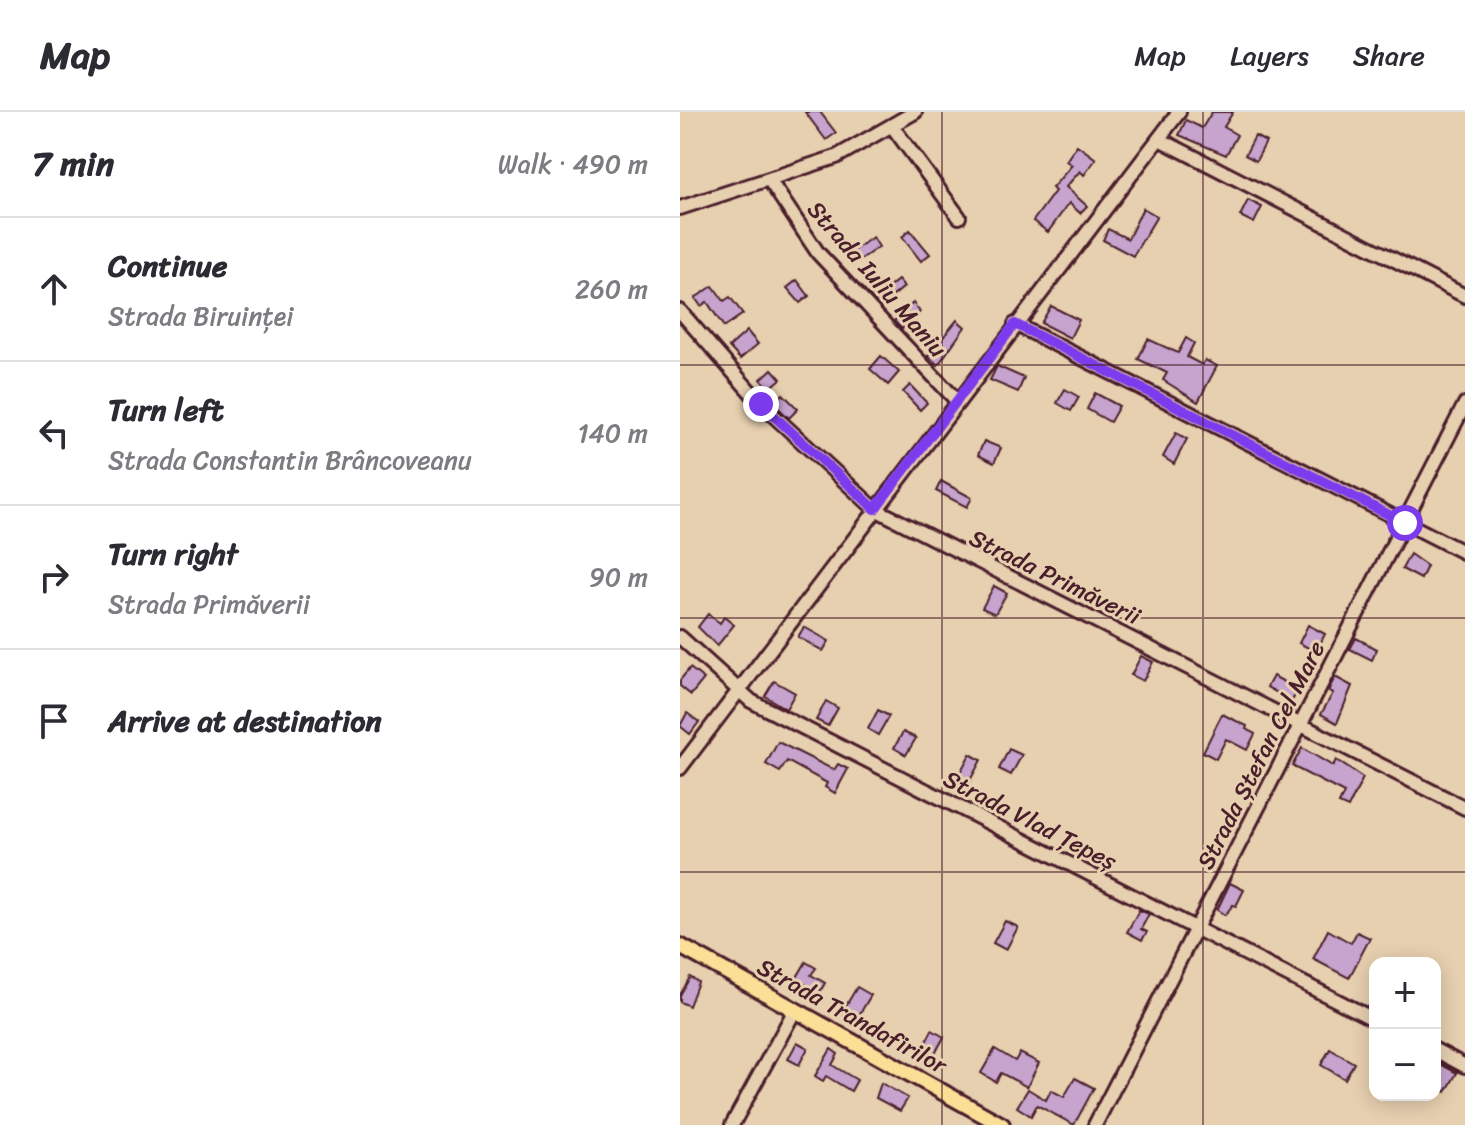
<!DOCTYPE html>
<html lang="en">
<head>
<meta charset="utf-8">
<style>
	:root { --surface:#fff; --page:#f2f2f3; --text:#2b2b33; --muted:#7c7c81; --line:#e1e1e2 }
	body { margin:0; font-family:Sriracha,sans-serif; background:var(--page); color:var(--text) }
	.controls { position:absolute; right:24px; bottom:24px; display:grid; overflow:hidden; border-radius:16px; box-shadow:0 4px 20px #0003 }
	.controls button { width:72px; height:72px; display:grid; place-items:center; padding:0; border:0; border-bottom:2px solid var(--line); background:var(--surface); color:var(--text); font:40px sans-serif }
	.stop { position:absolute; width:24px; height:24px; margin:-18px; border:6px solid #7c3aed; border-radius:50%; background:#fff }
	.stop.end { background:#7c3aed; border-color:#fff; box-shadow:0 2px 8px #0008 }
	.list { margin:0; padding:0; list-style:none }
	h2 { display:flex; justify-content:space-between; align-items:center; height:104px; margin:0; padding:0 32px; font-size:34px }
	h2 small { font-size:26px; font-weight:400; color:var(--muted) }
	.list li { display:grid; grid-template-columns:52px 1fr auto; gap:24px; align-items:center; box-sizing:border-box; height:144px; padding:0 32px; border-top:2px solid var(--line) }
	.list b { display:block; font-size:30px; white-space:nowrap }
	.list p { margin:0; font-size:26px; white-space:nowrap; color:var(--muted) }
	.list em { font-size:26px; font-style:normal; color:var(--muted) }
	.icon { flex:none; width:44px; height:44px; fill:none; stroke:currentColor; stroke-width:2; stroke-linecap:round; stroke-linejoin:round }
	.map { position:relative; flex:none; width:785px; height:1013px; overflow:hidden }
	header { display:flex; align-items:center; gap:48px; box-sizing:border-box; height:112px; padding:0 40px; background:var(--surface); border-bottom:2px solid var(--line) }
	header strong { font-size:38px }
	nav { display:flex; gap:44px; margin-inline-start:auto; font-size:28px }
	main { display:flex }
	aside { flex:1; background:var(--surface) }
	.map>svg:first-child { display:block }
	.building { fill:#c6a4ce; stroke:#4a1f2b; stroke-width:2 }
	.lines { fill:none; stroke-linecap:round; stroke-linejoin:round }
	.minor-casing { stroke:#4a1f2b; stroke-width:18 }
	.major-casing { stroke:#4a1f2b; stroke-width:20 }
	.minor { stroke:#e7d0b0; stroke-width:12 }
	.major { stroke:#fbdf96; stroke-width:14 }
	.route { stroke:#7c3aed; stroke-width:10 }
	.grid { fill:none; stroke:#4a1f2b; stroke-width:2; stroke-opacity:0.55 }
	.labels { text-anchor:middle; stroke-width:6; stroke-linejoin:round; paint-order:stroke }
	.street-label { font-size:24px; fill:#4a1f2b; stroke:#e7d0b0 }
</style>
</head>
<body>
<header>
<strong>Map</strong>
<nav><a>Map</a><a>Layers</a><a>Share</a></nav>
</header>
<main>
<aside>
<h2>7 min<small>Walk · 490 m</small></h2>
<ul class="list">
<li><svg class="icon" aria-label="ahead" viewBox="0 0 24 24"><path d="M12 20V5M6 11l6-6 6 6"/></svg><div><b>Continue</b><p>Strada Biruinței</p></div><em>260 m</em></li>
<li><svg class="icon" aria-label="left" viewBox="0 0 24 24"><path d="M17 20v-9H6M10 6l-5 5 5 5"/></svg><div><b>Turn left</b><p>Strada Constantin Brâncoveanu</p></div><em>140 m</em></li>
<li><svg class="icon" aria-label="right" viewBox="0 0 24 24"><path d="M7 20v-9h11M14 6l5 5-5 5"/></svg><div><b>Turn right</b><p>Strada Primăverii</p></div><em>90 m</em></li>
<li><svg class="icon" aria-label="arrive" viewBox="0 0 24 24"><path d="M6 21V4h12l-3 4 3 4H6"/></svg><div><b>Arrive at destination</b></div></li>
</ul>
</aside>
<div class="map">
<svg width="785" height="1013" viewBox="0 0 785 1013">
	<rect width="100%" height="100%" fill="#e7d0b0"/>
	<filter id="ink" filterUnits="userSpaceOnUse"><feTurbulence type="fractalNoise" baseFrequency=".0125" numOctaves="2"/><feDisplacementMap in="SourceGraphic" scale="16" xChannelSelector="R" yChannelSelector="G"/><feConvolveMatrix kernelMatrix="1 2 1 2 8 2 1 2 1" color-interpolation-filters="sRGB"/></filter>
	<g filter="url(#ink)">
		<g class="building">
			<path d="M125,0h15l16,21 -10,7z"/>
			<path d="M532,0h21l-9,15 13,8 -11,20 -47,-20 7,-15 16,8z"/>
			<path d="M575,24l11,6 -10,19 -11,-6z"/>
			<path d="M397,33l19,14 -12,16 -4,-4 -14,16 21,19 -7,7 -11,-10 -21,29 -15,-11 22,-30 -3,-3 20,-23 -6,-4z"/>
			<path d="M568,88l14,7 -8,16 -14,-7z"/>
			<path d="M463,96l14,8 -24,40 -30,-16 5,-11 20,10z"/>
			<path d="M230,118l20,24 -9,7 -19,-24z"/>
			<path d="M193,125l6,10 -27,18 -7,-9z"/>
			<path d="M117,168l12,16 -9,7 -13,-15z"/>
			<path d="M218,168l6,7 -22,18 -6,-7z"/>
			<path d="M33,174l11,15 6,-4 13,17 -19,13 -17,-25 -6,4 -6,-8z"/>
			<path d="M233,191l7,9 -18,17 -8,-8z"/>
			<path d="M371,194l28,14 -9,18 -29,-15z"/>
			<path d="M277,208l8,7 -27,38 -10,-9z"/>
			<path d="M67,219l11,13 -18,15 -11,-12z"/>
			<path d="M506,226l8,5 -7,14 15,8 3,-5 12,6 -19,36 -35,-22 4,-7 -29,-14 10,-20 30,14z"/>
			<path d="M201,244l18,16 -11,13 -18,-16z"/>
			<path d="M317,254l27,12 -6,14 -28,-12z"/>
			<path d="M92,257l9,10 -12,10 -8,-10z"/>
			<path d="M230,273l17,18 -7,7 -17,-18z"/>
			<path d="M385,277l14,8 -8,14 -14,-8z"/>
			<path d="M415,281l24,13 -9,16 -23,-13z"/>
			<path d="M103,282l15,15 -9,9 -15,-14z"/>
			<path d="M496,321l11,6 -13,25 -11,-7z"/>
			<path d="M304,329l17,7 -7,15 -16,-8z"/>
			<path d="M261,369l31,17 -5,9 -31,-16z"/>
			<path d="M730,442l17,12 -6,13 -19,-10z"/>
			<path d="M314,474l13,7 -12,21 -13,-6z"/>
			<path d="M28,502l12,9 4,-6 10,8 -17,21 -19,-19z"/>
			<path d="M628,513l17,9 -9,18 -17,-9z"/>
			<path d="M124,515l25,14 -6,10 -25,-14z"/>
			<path d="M676,526l21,11 -5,11 -22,-11z"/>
			<path d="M461,544l12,6 -10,19 -12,-6z"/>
			<path d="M10,556l14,11 -13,16 -11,-9v-6z"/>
			<path d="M593,564l25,13 -6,12 -25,-14z"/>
			<path d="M655,565l17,9 -15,37 -16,-9 12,-21 -5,-2z"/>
			<path d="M94,569l21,12 -9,16 -21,-13z"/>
			<path d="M146,589l12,7 -10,18 -12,-6z"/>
			<path d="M198,598l11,6 -11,19 -10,-6z"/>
			<path d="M7,601l12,9 -9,12 -10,-8z"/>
			<path d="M542,602l25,12 -1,3 9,5 -8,16 -21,-11 -10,20 -13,-7z"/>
			<path d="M223,620l13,6 -10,17 -12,-7z"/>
			<path d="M98,630l56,28 4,-6 10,5 -13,24 -10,-6 2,-4 -40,-22 -7,11 -14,-8z"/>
			<path d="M622,636l31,18 3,-6 27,18 -15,30 -9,-4 5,-11 -52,-27z"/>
			<path d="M329,637l13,6 -11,20 -12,-6z"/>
			<path d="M290,642l11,6 -15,28 -11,-6z"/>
			<path d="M550,771l14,7 -8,16 -3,-1 -8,10 -8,-5z"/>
			<path d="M459,798l10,4 -8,15 6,3 -5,8 -15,-8z"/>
			<path d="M325,809l13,6 -12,23 -13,-7z"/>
			<path d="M648,818l23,13 6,-11 13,6 -21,40 -36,-19z"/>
			<path d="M126,850l10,6 -5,7 14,8 -10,18 -9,-5 5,-8 -15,-9z"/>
			<path d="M10,865l8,5 -9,24 -9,-4v-7z"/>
			<path d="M177,875l14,8 -16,27 -14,-8z"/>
			<path d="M252,918l12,7 -12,22 -11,-7z"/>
			<path d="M117,930l11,6 -9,17 -11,-6z"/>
			<path d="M151,937l7,5 -6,11 25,15 -6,11 -25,-15 -3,5 -8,-5z"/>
			<path d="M315,937l20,12 5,-8 19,10 -12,24 -26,-14 -5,9 -15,-9z"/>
			<path d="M650,937l24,14 -9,16 -24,-14z"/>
			<path d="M755,949l22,12 -11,19 -11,-6z"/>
			<path d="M395,966l19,10 -20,37 -37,-20 -6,11 -14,-9 11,-18 18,11 5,-10 13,7z"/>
			<path d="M201,971l27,15 -8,13 -24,-13z"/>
		</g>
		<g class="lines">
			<g class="minor-casing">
				<g id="minor">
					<path d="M212,14l67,91"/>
					<path d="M479,27l306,157"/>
					<path d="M90,69l48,72 140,149"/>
					<path d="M0,96l156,-51 79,-45"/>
					<path d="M0,199l81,93 114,105 590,299"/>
					<path d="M335,212l450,229"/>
					<path d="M0,525l71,64 624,319"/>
					<path d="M0,656l499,-656"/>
					<path d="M755,938l30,16"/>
					<path d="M52,1013l63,-115"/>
					<path d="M415,1013l370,-721"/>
				</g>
			</g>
			<g class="major-casing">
				<path id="major" d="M0,834l322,179"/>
			</g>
			<use href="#minor" class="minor"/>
			<use href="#major" class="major"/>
		</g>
	</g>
	<g class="lines" filter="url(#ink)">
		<path class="route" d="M81,292l114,105 140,-185 390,199"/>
	</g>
	<path class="grid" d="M262,0v1013M523,0v1013M0,253h785M0,506h785M0,760h785"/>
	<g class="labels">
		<g class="street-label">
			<text transform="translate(197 167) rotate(49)" y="8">Strada Iuliu Maniu</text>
			<text transform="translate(375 465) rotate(26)" y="8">Strada Primăverii</text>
			<text transform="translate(581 643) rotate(-63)" y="8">Strada Ștefan Cel Mare</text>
			<text transform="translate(350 708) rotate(27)" y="8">Strada Vlad Țepeș</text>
			<text transform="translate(172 904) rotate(29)" y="8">Strada Trandafirilor</text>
		</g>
	</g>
</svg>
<div class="controls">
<button>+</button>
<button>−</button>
</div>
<div class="stop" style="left:725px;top:411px"></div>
<div class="stop end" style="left:81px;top:292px"></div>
</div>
</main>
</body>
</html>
